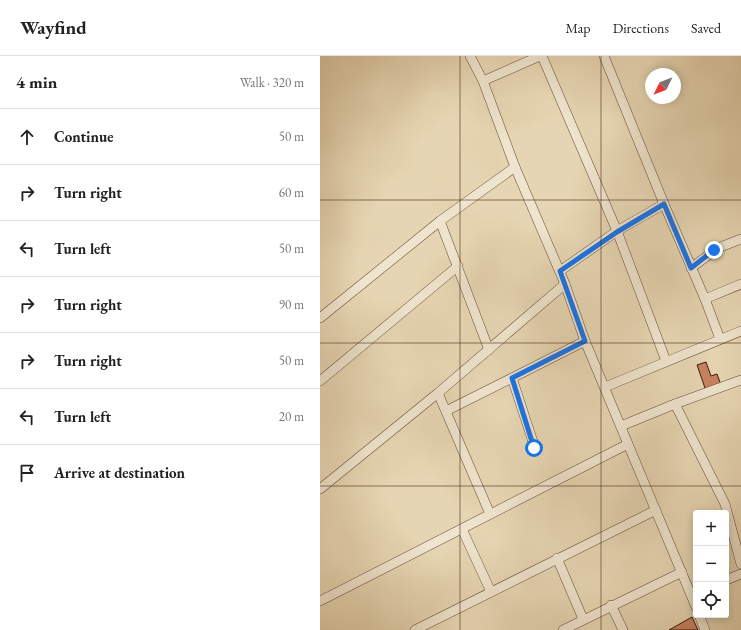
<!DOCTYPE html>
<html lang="en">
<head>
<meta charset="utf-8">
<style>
	:root { --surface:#fff; --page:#f2f2f2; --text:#222; --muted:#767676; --line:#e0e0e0 }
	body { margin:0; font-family:"EB Garamond",serif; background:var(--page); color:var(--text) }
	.controls { position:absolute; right:12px; bottom:12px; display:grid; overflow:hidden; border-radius:4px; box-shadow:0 2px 10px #0003 }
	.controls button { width:36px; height:36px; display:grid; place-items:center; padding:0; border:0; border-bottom:1px solid var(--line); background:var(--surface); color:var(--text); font:20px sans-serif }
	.compass { position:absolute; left:325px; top:12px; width:36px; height:36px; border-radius:50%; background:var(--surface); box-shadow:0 2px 10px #0003; rotate:227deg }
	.stop { position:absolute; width:12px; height:12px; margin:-9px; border:3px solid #1a73e8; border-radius:50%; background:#fff }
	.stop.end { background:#1a73e8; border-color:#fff; box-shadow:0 1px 4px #0008 }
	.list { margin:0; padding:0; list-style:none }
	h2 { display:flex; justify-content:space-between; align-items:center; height:52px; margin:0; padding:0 16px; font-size:17px }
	h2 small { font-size:13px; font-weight:400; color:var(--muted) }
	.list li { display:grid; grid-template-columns:26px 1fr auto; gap:12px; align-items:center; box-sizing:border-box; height:56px; padding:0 16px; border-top:1px solid var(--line) }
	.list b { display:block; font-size:15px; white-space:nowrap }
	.list em { font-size:13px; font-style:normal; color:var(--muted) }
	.icon { flex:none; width:22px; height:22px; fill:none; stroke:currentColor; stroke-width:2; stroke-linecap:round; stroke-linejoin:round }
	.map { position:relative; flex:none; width:421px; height:574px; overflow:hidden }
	header { display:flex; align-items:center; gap:24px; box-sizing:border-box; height:56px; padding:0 20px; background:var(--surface); border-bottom:1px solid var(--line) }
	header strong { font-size:19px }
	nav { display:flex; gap:22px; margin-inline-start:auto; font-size:14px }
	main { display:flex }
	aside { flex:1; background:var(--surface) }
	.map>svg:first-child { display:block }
	.building { fill:#c88262; stroke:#3a1b0d }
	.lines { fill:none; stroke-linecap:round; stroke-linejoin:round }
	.minor-casing { stroke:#654a36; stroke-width:10 }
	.minor { stroke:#efe4cd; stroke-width:9 }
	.route { stroke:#1a73e8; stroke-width:5 }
	.grid { fill:none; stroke:#3a1b0d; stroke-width:1; stroke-opacity:0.55 }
</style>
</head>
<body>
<header>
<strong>Wayfind</strong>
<nav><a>Map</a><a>Directions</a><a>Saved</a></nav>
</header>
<main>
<aside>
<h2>4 min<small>Walk · 320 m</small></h2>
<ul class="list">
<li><svg class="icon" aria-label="ahead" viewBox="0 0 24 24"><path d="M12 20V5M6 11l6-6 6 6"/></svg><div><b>Continue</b></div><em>50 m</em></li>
<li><svg class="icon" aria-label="right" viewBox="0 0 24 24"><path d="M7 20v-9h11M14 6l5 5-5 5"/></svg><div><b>Turn right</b></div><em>60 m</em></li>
<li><svg class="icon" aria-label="left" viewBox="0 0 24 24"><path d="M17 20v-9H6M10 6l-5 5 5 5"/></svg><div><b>Turn left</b></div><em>50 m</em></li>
<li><svg class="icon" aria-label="right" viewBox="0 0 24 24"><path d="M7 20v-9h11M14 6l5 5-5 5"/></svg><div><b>Turn right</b></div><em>90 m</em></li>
<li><svg class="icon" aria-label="right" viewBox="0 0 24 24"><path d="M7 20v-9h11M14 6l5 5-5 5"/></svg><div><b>Turn right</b></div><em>50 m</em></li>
<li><svg class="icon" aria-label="left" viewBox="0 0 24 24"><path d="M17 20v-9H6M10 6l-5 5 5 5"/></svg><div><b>Turn left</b></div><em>20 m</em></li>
<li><svg class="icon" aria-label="arrive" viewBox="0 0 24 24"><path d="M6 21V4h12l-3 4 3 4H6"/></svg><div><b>Arrive at destination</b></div></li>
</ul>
</aside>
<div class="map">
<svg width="421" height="574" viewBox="0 0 421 574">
	<rect width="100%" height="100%" fill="#e6d5b2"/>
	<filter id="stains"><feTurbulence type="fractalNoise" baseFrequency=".005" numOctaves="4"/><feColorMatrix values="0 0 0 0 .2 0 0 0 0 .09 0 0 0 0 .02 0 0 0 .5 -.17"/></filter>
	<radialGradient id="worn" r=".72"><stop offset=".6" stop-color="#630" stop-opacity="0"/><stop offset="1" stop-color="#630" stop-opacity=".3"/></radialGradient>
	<g class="building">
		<path d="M386,306l5,14 6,-2 4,11 -15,6 -9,-26z"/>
		<path d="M372,561l6,13h-29z"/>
	</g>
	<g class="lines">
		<g class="minor-casing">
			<g id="minor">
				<path d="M150,0l13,25 32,86 50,117 20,57 111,266"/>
				<path d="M222,0l75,175 49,130"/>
				<path d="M284,0l60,148 41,95 15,40"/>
				<path d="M163,25l57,-25"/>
				<path d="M120,165l49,129"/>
				<path d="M371,212l27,-20 23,-9"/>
				<path d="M240,215l57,-40 47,-27"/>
				<path d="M385,243l36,-15"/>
				<path d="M0,262l120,-97 75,-54"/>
				<path d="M0,325l138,-115"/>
				<path d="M285,331l136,-56"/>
				<path d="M118,337l52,121"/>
				<path d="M355,348l50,100 16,60"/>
				<path d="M126,355l66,-33"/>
				<path d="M301,370l54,-22 66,-24"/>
				<path d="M215,392l-23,-70 73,-37"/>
				<path d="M0,433l118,-96 127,-109"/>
				<path d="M142,473l29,63"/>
				<path d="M237,502l26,61"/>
				<path d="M406,524l15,-6"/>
				<path d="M0,545l308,-157"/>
				<path d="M291,549l12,25"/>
				<path d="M379,559l6,15"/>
				<path d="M95,574l241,-120"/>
				<path d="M243,574l119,-58"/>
			</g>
		</g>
		<use href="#minor" class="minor"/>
	</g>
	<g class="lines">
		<path class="route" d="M214,392l-22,-70 73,-37 -25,-70 57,-39 47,-28 27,64 23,-18"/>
	</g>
	<path class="grid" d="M140,0v574M281,0v574M0,144h421M0,287h421M0,430h421"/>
	<rect width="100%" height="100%" filter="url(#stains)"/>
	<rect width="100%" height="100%" fill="url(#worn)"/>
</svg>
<div class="controls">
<button>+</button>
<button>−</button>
<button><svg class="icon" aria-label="locate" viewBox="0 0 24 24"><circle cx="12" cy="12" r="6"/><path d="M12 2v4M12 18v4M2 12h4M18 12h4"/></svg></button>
</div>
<svg class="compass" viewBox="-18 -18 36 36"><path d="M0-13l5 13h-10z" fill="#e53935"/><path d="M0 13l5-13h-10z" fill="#767676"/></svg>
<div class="stop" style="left:214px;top:392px"></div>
<div class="stop end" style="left:394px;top:194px"></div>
</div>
</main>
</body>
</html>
